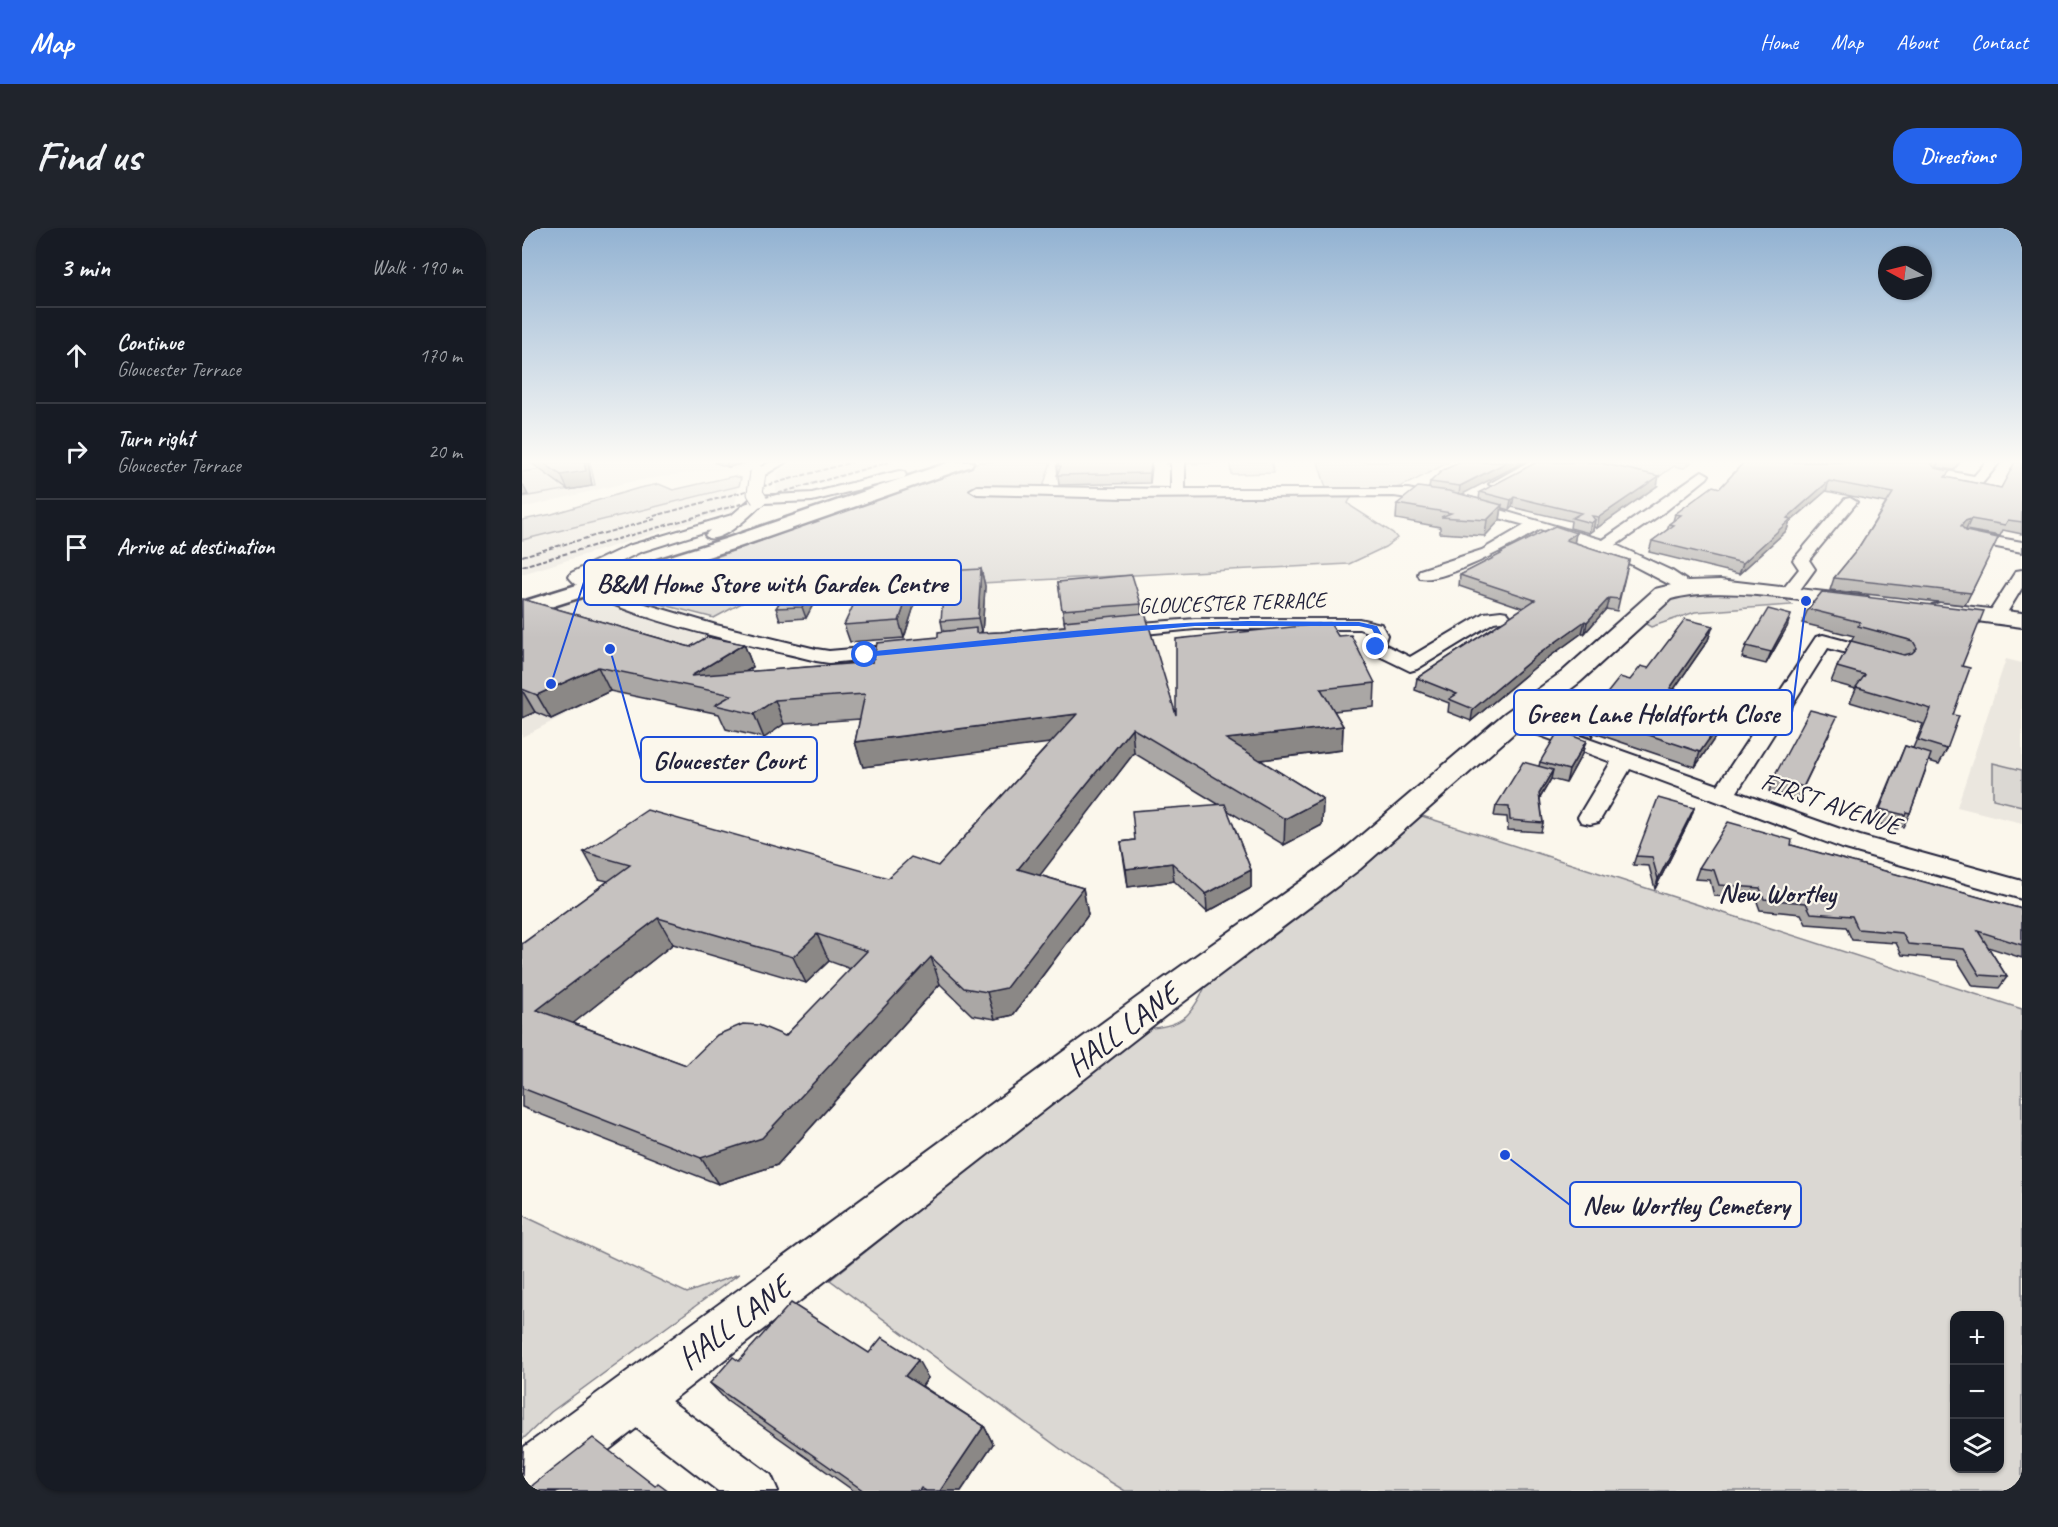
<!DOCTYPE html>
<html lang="en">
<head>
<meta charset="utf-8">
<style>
	:root { --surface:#171b24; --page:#20242c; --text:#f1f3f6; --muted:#9ea1a6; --line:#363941; --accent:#2563eb }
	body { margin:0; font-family:Caveat,sans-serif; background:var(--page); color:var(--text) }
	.controls { position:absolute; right:18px; bottom:18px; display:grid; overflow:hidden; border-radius:12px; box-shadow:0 2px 4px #0004 }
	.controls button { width:54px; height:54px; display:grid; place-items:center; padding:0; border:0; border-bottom:2px solid var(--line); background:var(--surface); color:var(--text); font:30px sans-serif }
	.compass { position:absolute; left:1356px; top:18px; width:54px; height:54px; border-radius:50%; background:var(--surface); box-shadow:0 2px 4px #0004; rotate:277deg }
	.stop { position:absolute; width:18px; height:18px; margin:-14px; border:4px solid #2563eb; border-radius:50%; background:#fff }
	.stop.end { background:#2563eb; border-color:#fff; box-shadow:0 2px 6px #0008 }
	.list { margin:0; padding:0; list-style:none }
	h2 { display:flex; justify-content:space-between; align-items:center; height:78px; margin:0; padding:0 24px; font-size:26px }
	h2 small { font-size:20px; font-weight:400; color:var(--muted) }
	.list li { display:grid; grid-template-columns:39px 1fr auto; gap:18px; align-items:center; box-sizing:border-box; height:96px; padding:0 24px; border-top:2px solid var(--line) }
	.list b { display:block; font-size:22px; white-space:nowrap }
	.list p { margin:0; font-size:20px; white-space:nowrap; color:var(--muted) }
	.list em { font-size:20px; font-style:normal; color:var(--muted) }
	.icon { flex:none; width:33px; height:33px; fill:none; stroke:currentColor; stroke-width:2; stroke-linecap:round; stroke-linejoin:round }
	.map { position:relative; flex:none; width:1500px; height:1263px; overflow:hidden; border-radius:24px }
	header { display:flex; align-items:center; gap:36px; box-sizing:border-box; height:84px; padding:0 30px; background:var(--accent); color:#fff }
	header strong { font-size:28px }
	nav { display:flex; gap:33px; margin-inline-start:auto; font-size:21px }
	.intro { display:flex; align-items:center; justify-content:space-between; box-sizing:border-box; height:144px; padding:0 36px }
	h1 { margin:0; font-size:42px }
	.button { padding:15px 27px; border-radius:24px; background:var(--accent); color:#fff; font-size:21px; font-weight:700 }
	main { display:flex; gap:36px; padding:0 36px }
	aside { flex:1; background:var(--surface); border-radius:24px; box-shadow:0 2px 4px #0004 }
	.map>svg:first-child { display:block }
	.built { fill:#ebe7df }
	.green { fill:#dbd8d3; stroke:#7e7d87; stroke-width:1.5; fill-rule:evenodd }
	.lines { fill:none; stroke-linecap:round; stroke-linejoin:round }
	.minor-casing { stroke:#22223b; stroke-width:4 }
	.tertiary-casing { stroke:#22223b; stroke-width:4 }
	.primary-casing { stroke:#22223b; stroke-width:5 }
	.minor { fill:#fbf7ec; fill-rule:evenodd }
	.tertiary { fill:#fbf7ec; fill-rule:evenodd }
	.primary { fill:#fbf7ec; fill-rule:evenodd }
	.rail { stroke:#22223b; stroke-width:2; stroke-dasharray:5 2; stroke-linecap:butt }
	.minor-bridge-casing { stroke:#22223b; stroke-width:17; stroke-linecap:butt }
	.minor-bridge { stroke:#fbf7ec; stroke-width:15 }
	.wall { fill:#aaa7a5; stroke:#22223b; stroke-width:1.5; fill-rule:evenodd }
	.shaded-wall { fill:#8b8886; stroke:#22223b; stroke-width:1.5 }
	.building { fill:#c6c2c0; stroke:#22223b; stroke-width:1.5; fill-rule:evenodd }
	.route { fill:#2563eb }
	.labels { text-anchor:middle; stroke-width:4.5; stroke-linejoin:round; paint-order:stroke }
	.far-street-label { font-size:22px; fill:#22223b; stroke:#fbf7ec }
	.street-label { font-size:26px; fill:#22223b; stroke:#fbf7ec }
	.neighbourhood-label { font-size:27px; font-weight:bold; fill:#22223b; stroke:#fbf7ec }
	.near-street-label { font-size:32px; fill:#22223b; stroke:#fbf7ec }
	.leader { fill:none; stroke:#1d4ed8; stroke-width:2 }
	.callout-dot { fill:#1d4ed8; stroke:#fbf7ec; stroke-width:2 }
	.callout { fill:#fbf7ec; stroke:#1d4ed8; stroke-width:2 }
	.callout-label { font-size:27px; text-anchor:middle; font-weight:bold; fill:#22223b }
</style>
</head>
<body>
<header>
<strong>Map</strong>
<nav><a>Home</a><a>Map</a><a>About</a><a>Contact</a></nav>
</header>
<div class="intro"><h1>Find us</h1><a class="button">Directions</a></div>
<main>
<aside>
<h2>3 min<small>Walk · 190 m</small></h2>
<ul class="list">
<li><svg class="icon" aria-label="ahead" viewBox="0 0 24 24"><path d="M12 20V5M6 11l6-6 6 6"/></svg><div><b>Continue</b><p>Gloucester Terrace</p></div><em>170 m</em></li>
<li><svg class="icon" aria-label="right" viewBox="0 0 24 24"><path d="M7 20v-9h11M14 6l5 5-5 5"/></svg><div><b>Turn right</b><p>Gloucester Terrace</p></div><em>20 m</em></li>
<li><svg class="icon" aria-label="arrive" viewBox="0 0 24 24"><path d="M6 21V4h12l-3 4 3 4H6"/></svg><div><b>Arrive at destination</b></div></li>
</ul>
</aside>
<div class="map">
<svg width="1500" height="1263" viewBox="0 0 1500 1263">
	<rect width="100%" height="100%" fill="#fbf7ec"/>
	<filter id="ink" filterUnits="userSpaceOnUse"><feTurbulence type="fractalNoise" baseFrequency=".0167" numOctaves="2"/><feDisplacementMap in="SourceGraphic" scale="12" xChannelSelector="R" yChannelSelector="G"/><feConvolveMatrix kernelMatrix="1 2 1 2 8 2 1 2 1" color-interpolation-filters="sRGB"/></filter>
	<g filter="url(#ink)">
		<g class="built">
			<path d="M0,234h241l-28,7 -29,1 -77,12 -107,26z"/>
			<path d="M277,234h98l-106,30 -15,-1 1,-17 4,-5z"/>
			<path d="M217,258l-5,23 -212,65v-34z"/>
			<path d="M69,371l105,31 22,9 -101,52 -95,-76 52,-15z"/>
			<path d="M1484,431l16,4v160l-65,-16z"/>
			<path d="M0,460l62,17 -62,32z"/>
		</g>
		<g class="green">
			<path d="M68,234l5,23 -73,12v-25z"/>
			<path d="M457,234h72l-8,25 135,3 148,-2 -8,-26h131c-16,8 -33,19 -50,25 -16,6 -42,-4 -51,16l4,4 41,26 4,5 -12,9 -36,17 -584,30 -14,4 -37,20 -77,-20 -4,-3 5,-9 6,-3z"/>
			<path d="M645,234h112h-8l3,11 -43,1 -1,-11 -64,1z"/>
			<path d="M1083,234h87l-8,6 -10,-2 -18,13 -59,-13z"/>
			<path d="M212,248l7,2 -2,8 -217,54v-20l30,-6 87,-26 20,-4 14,6z"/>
			<path d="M1192,363l69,6 9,8 -97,7 -44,15 -9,-5 35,-26z"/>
			<path d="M1471,535l29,7v36l-29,-7z"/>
			<path d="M900,588l600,193v482h-897l-44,-27 -251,-184 315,-251c36,-4 44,-9 60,-42zM1432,1088h46v152h-46z"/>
			<path d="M0,987l165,78 52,-19 -188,138 -29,28z"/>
		</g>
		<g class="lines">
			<g class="minor-casing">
				<g id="minor">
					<path d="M248,234h16l-23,14h-10l-2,-3z"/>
					<path d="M649,234h14v27h223l72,15 123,36 99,-69 7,4 -2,3 -40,32 -51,35 56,26 24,16 -2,4h-12l-67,-35 -75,-27c-23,14 -96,54 -120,49l-2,-4 2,-4 62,-20 43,-25 -77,-21 -54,-8 -270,2 -147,-4 -7,-4 7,-4 194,3z"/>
					<path d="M1006,234h16l-43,25 -5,1 -7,-4z"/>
					<path d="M1464,234h14l-18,22 -5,1 -46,-9 -2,-3 7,-4 38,7z"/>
					<path d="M377,243l5,1 2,3 -2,3 -92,23 -49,2c-11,11 -40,39 -55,35l-3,-3 5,-5 -70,22 -51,25 33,20 94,28 100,24 13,2 81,-7 7,2 2,4 -2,4 -88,9 -13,-2c-50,-13 -220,-47 -247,-84l2,-4 57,-27 104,-31 22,-19 58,-3z"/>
					<path d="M1328,270l7,4 -48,58 6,9 -21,29h-12l-3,-4 20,-25 -6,-9 52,-61z"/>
					<path d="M1444,304l56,10v10l-61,-12 -3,-3 3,-3z"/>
					<path d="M1500,342v18l-17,28 -3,4h-12l-3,-4 29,-45z"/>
					<path d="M979,383l6,1 3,4 -3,4 -13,2 -77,47 -7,2 -41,-20 -4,-9 4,-7 -2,-3 -8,-3h-164l-81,8 -6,-2 -3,-4 3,-4 6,-2 81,-6h164l22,5 6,11 -3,9 26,13 74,-44z"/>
					<path d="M1301,407l64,17 3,4 -3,4 -7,2 -52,-14 -91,144 123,44 162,45v18l-180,-51 -212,-79 -31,53 -9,2 -9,-2 -3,-5 33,-55 -104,-39 -4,-4 4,-4 7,-2 7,2 197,70 98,-148z"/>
					<path d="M111,1150l15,6 123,91 7,16h-60l-100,-77 -6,-15 6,-15z"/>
				</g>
			</g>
			<g class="tertiary-casing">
				<g id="tertiary">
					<path d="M1198,352l140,16 8,1 3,5 -3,5 -8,1c-55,-6 -138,-24 -189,-9l-91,83 -57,43 -163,144 -195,147 -609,475h-34l2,-44 615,-451 199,-141 167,-142 57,-41 93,-83 33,-8z"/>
					<path d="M1418,375l82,10v14l-90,-12 -3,-5 3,-5z"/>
				</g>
			</g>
			<g class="primary-casing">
				<path id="primary" d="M428,234h23l-2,4 -232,81 -217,69v-14l203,-63z"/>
			</g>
			<use href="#minor" class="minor"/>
			<use href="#tertiary" class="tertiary"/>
			<use href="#primary" class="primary"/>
			<g class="rail">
				<path d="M125,290l205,-56"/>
				<path d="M0,328l133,-37"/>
				<path d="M0,338l367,-104"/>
			</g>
			<g class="minor-bridge-casing">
				<path id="minor-bridge" d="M236,245l-3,20 4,6"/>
			</g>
			<use href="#minor-bridge" class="minor-bridge"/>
		</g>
		<g class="wall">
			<path d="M8,234h58l4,24 -24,4z"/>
			<path d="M191,234h35l-20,5z"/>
			<path d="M537,234h92l-1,21 -91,2 -2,-19z"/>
			<path d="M1002,234l-63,32 18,5 1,-7 177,-6 -60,42 -3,-1 -1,3 -4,3 -19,-5 1,-7 -59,-14 -3,3 -7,-2 -2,12 -15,16 -45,-3v-6l-44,-8 1,-15 32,-16 1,-6z"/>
			<path d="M1222,234h216l-6,8 -18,-3 -1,1 12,10 54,10 21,-26v72l-19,-4 -3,6 -34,-6h-1l1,1 32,7 -33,67 -135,-15 4,-12 23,-28 29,-47 -60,-12 -37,32 -2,7 -48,44 -90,-22 3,-11 15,-11 2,-6 4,-3 2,-7 45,-26z"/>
			<path d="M1054,305l-2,10 55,17 -12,51 -11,-2 -21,24h-3l-48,35 -63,53 -23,-9 1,-9 -34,-13 2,-12 106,-70 -64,-22 1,-11 40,-20v-2z"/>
			<path d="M459,341l4,17 -3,47 19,-1 64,-6 -7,-44 83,22 1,10 34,101 162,-79 37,47 -1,24 -40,4 9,15 -1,24 -82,10 63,39 -1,26 -38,20 -57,-35 24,60v18l-44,24 -33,-31 -46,6 -7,-45 14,-2 83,-36 -84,-51 -95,122 44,13 5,27 -75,100 -18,4 -23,-4 -32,-31 -163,181 -59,19 -196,-77v-163l86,-63 -9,-2 -15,-27 304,26 50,-12 113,-124 -188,25 -8,-25 5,-23 -76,5 -20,14 -38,-9 -7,-15 -109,-23 -59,28 -16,-7 -13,6v-119l168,48 54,-3 9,23 -8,5 128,-10 65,-25 5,-6 -2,-10zM151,716l133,39 23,-22 22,8 -66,67 -99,29 -113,-42z"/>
			<path d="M393,346l4,16 -15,48 -54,4 -6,-17z"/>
			<path d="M1300,364l140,74 -15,83 -8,15 -10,-3 -19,52 -7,14 -4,-1 -2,3 -24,-7 26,-62 6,-14 8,2 10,-24 -73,-22 6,-13 -25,-7 6,-15 17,-31 -52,-13 6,-14z"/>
			<path d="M296,367l-12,23 -26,2 -4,-12z"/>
			<path d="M1191,398l-5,14 -34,49 58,17 -5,14 -32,47 -101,-34 -3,5 -21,-8 3,-15 24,-9 51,-38z"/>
			<path d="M1265,399l-21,37 -24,-6 4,-12z"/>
			<path d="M1309,502l-34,70 -28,-9 5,-14z"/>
			<path d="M1064,513l-4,13 -16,29 -15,-4 -11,19 3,25 -2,9 -33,-2 -1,-13 -13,-1 2,-10 43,-40 1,-4z"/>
			<path d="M1172,580l-3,9 -36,72 -6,-23 -16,-1 3,-9z"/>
			<path d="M1269,617l231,64v49l-34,-11 19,30 -8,11 -26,-2 -16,-26 -55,-5 -6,-12 -44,-3 -6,-13 -40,-3 -5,-10 -41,-4 -4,-11 -42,-3 -4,-16 -15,-1 4,-11z"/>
			<path d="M347,1125l59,25 -6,8 62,40 9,18 -32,47h-107l-127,-90 -17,-18 29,-22z"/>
		</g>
		<g class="shaded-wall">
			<path d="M62,234h4l4,24 -24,4 -7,-15z"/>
			<path d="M204,234h22l-20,5z"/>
			<path d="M629,234l1,6 -2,15v-10z"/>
			<path d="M985,234h17l-65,34 1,-10z"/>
			<path d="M1411,234h6l-3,5 -9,5 4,-9z"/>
			<path d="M1137,248l-2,10 -60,42 2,-11z"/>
			<path d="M1307,253l-3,10 -37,32 -2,7 -48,44 4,-11 44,-45z"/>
			<path d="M0,255l6,12 -6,1z"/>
			<path d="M992,269l-2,10 -3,3 2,-10z"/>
			<path d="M980,277l-2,15 -15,16 2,-16z"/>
			<path d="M1449,291l-5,11 -6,2 1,-6 4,-5z"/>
			<path d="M1073,292l-2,10 -4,3 2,-10z"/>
			<path d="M1054,305l-2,11 -8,-4z"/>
			<path d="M459,341l4,17 -3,49 -4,-17z"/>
			<path d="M393,346l4,16 -15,48 -5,-17z"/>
			<path d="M292,355l4,12 -12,23 -4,-11z"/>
			<path d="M1087,370l-3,11 -21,24 2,-11z"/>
			<path d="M1269,387l-4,12 -21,37 5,-12z"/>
			<path d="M1063,393l-3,12 -48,35 -63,53 2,-12 63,-53z"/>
			<path d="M1191,398l-5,14 -43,62 5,-14z"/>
			<path d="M222,416l9,23 -38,24 -24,-15z"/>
			<path d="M76,439l12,24 -59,28 -14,-24z"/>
			<path d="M0,462l13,22 -13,6z"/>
			<path d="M253,472l9,24 -20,14 -10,-24z"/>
			<path d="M1210,478l-5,14 -32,47 5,-15z"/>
			<path d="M555,486l4,25 -218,28 -8,-25z"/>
			<path d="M1076,490l-4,15 -3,5 4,-15z"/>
			<path d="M821,498l-1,24 -115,14 -1,-25z"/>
			<path d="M610,500l2,25 -110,143 -6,-27z"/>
			<path d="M1064,513l-4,13 -16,29 3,-13z"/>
			<path d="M1031,542l-2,9 -14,24 2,-9z"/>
			<path d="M801,571l-1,26 -38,20 1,-26z"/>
			<path d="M1172,580l-3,9 -36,72 3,-10z"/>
			<path d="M650,635l2,18 -46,6 -2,-18z"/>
			<path d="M729,642v18l-44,24 -1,-18z"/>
			<path d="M561,660l5,27 -75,100 -18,4 -8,-27z"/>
			<path d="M136,690l15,26 -117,93 -19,-27z"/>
			<path d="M295,706l12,27 -23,22 -13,-26z"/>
			<path d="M409,729l9,27 -163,181 -59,19 -17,-26z"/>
			<path d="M396,1132l10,18 -12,16 -11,-18z"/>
			<path d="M462,1198l9,18 -32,47h-21z"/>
		</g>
		<g class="building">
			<path d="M20,234h42l2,9 -25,4z"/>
			<path d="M537,234h92l-1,11 -93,2 4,-9h-4z"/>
			<path d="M939,234h46l-47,24 -30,-4 13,-12z"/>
			<path d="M1015,234h59l63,14 -60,41 -7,-1 3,4 -4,3 -19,-5 9,-5 -67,-16 -3,3 -31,-8z"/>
			<path d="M1222,234h189l-2,1 4,5 15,3 -5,6 56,11 14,-26h7v60l-14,-2 -3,5 -34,-6 -6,2 -4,5 5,5 32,7 -27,55 -137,-15 23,-28 36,-57 -64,-12 -42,37 4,1 -48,44 -91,-22 22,-16 -5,-1 12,-9 -6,-1 38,-28 7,2z"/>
			<path d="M896,259l31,4 53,14 -15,15 -46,-3 10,-4 -54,-9z"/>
			<path d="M1033,298l21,7 -10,7 63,20 -10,39 -10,-1 -22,24 -2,-1 -49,35 -63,53 -24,-10 8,-5 -40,-16 118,-78 -75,-25 43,-22h-3z"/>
			<path d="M459,341l-3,49 -37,3 4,-50z"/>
			<path d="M393,346l-16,47 -55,4 23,-49z"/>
			<path d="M610,347l9,29 -79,6 -4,-28z"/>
			<path d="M292,355l-12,24 -26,1 14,-23z"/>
			<path d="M1300,364l162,19 -22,55 8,2 -17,47 6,1 -12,33 -29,-9 13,-31 -75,-22 9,-12 -28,-8 14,-26 53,14 8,-2 5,-5 -4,-7 -55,-15 2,-4 -52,-13z"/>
			<path d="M0,371l168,48 17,-10 37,7 -53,32 182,-14 4,-19 61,-6v-5l38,-4v5l25,-1 64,-6 -1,-5 81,-8 31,102v-76l154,-16 8,13 13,-1 24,48 -54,6 22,37 -117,13 97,60 -38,20 -153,-91 -114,141 65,19 -77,100 -19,4 -23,-4 -33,-31 -169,181 -61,20 -179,-70v-144l108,-79 -46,-13 63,-42 241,68 23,-21 27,9 139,-152 -222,28 10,-48 -90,6 -21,14 -39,-9 17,-10 -134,-28 -61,28 -15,-6zM136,690l135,39 24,-23 50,17 -82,85 -26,-11 -16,-1 -26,11 -31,30 -149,-55z"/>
			<path d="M1246,381l23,6 -20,37 -25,-6z"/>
			<path d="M1163,391l28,7 -43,62 62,18 -32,46 -102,-34 -3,5 -22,-8 11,-14 13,5 23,-29 10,3 11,-14 7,2z"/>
			<path d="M1288,482l27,7 -34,70 -29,-10z"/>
			<path d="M1038,503l26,10 -17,29 -29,-8 16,-27z"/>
			<path d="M1383,518l26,8 -21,59 -4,-1 -1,3 -25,-6z"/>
			<path d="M1001,534l30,8 -14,24 4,29 -33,-3 -1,-13 -13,-1z"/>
			<path d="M1136,570l36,10 -36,71 -6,-22 -16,-1z"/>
			<path d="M703,576l26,66 -45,24 -34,-31 -46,6 -5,-27 14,-2 -3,-29z"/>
			<path d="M1206,594l64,18 -1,5 231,64v36l-44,-14 29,46 -27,-2 -16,-26 -56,-5 -6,-11 -44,-4 -6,-13 -41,-3 -5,-10 -42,-4 -4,-11 -41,-3 -5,-15 -15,-2z"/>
			<path d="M269,1075l78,50 13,-16 36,23 -13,16 79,50 -44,65h-14l-5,-3 -2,3h-55l-154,-108 23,-26 6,4z"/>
			<path d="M71,1210l62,48 3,-3 11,8h-142l7,-7z"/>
		</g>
	</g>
	<linearGradient id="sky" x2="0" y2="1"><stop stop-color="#92b2d2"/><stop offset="0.57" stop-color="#fdfbf6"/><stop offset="1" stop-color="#fdfbf6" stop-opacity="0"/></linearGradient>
	<rect width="1500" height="410" fill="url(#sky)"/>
	<path class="route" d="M726,393l111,1 18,4 5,9 -4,7 1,5 -3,2 -6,-7 5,-7 -3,-6 -13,-3h-164l-330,31 -4,-2 4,-3c127,-12 255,-29 383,-31z"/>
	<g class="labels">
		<g class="far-street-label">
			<text transform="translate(710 374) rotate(-2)" y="8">GLOUCESTER TERRACE</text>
		</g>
		<g class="street-label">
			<text transform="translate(1309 575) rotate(19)" y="9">FIRST AVENUE</text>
		</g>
		<g class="neighbourhood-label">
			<text x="1255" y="674">New Wortley</text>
		</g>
		<g class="near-street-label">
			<text transform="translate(600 801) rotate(-37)" y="11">HALL LANE</text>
			<text transform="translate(212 1094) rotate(-37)" y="11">HALL LANE</text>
		</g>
	</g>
	<path class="leader" d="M29 456L62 354M1284 373L1270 485M88 421L119 532M983 927L1048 977"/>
	<g class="callout-dot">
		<circle cx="29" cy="456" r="6"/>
		<circle cx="1284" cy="373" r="6"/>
		<circle cx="88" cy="421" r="6"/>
		<circle cx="983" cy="927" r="6"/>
	</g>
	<g class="callout">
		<rect x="62" y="332" width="377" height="45" rx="6"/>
		<rect x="992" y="462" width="278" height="45" rx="6"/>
		<rect x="119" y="509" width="176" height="45" rx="6"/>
		<rect x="1048" y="954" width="231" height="45" rx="6"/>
	</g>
	<g class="callout-label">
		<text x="250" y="364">B&amp;M Home Store with Garden Centre</text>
		<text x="1131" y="494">Green Lane Holdforth Close</text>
		<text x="207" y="541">Gloucester Court</text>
		<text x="1164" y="986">New Wortley Cemetery</text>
	</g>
</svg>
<div class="controls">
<button>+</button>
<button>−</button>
<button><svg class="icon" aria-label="layers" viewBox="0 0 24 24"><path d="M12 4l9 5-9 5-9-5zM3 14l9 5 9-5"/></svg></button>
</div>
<svg class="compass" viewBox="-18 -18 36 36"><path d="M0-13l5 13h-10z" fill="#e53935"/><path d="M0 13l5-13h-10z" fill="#9ea1a6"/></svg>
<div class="stop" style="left:343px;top:427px"></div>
<div class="stop end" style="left:854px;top:419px"></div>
</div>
</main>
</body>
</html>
